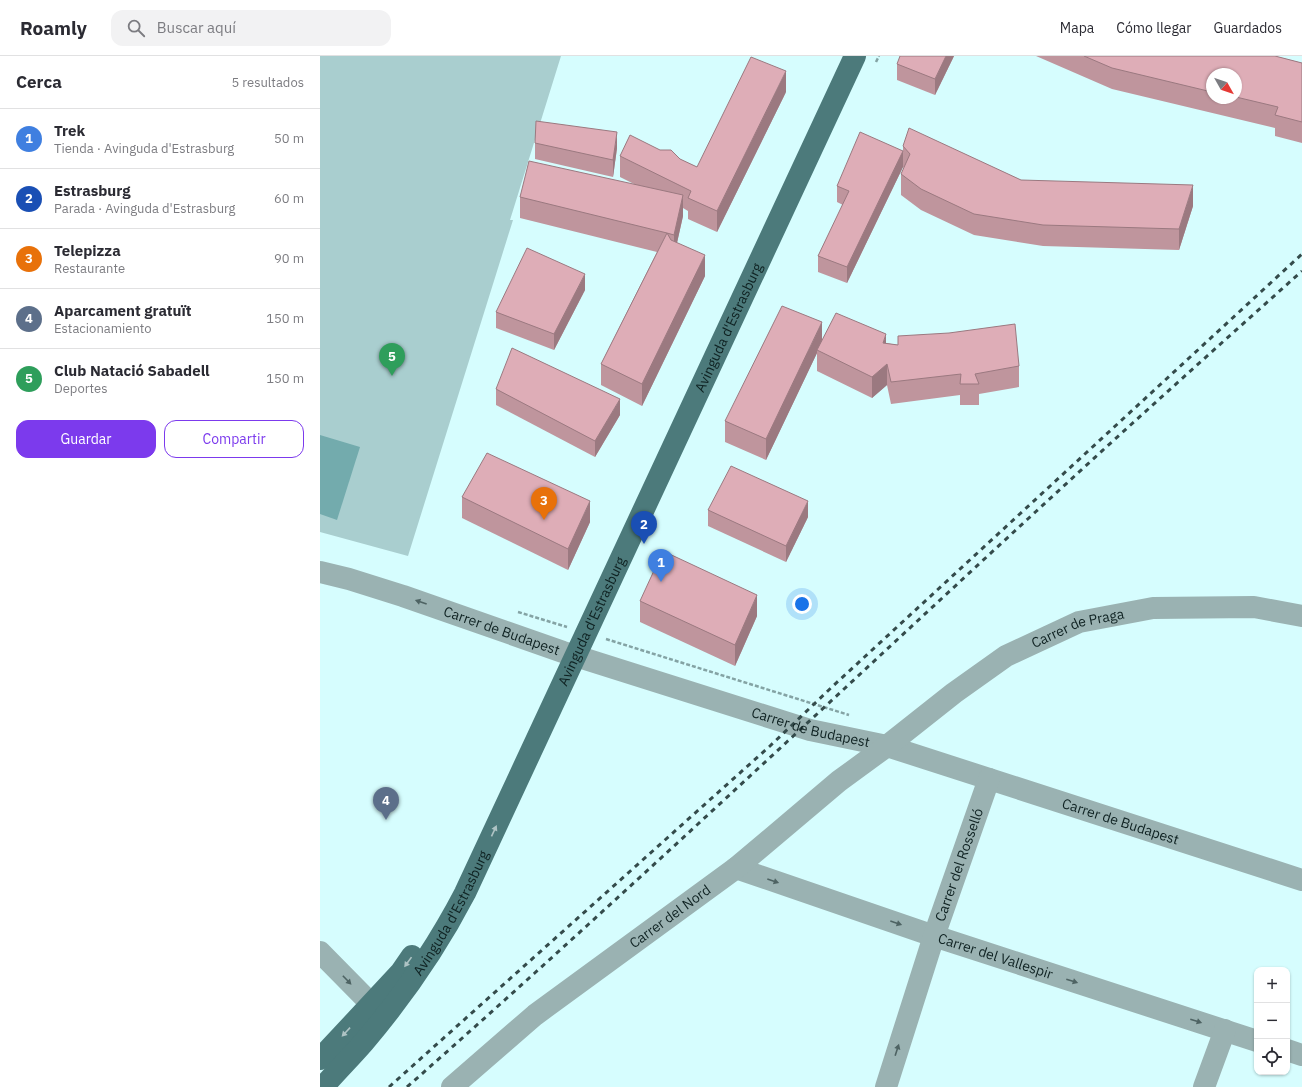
<!DOCTYPE html>
<html lang="es">
<head>
<meta charset="utf-8">
<style>
	:root { --surface:#fff; --page:#f2f2f3; --text:#2b2b33; --muted:#7c7c81; --line:#e1e1e2; --accent:#7c3aed }
	body { margin:0; font-family:"IBM Plex Sans",sans-serif; background:var(--page); color:var(--text) }
	.controls { position:absolute; right:12px; bottom:12px; display:grid; overflow:hidden; border-radius:8px; box-shadow:0 1px 3px #0004 }
	.controls button { width:36px; height:36px; display:grid; place-items:center; padding:0; border:0; border-bottom:1px solid var(--line); background:var(--surface); color:var(--text); font:20px sans-serif }
	.compass { position:absolute; left:886px; top:12px; width:36px; height:36px; border-radius:50%; background:var(--surface); box-shadow:0 1px 3px #0004; rotate:130deg }
	.you { position:absolute; left:482px; top:548px; width:14px; height:14px; margin:-10px; border:3px solid #fff; border-radius:50%; background:#1a73e8; box-shadow:0 0 0 6px #1a73e833 }
	.badge { display:grid; place-items:center; width:26px; height:26px; border-radius:50%; background:var(--accent); color:#fff; font-size:13px; font-weight:700 }
	.pin { position:absolute; translate:-50% -33px; filter:drop-shadow(0 1px 2px #0008) }
	.pin::after { content:''; position:absolute; top:21px; width:14px; height:12px; background:inherit; clip-path:polygon(0 0,100% 0,50% 100%) }
	.list { margin:0; padding:0; list-style:none }
	h2 { display:flex; justify-content:space-between; align-items:center; height:52px; margin:0; padding:0 16px; font-size:17px }
	h2 small { font-size:13px; font-weight:400; color:var(--muted) }
	.list li { display:grid; grid-template-columns:26px 1fr auto; gap:12px; align-items:center; box-sizing:border-box; height:60px; padding:0 16px; border-top:1px solid var(--line) }
	.list b { display:block; font-size:15px; white-space:nowrap }
	.list p { margin:0; font-size:13px; white-space:nowrap; color:var(--muted) }
	.list em { font-size:13px; font-style:normal; color:var(--muted) }
	.actions { display:flex; gap:8px; padding:12px 16px }
	.actions a { flex:1; padding:9px 0; border:1px solid var(--accent); border-radius:12px; text-align:center; font-size:14px; color:var(--accent) }
	.actions .main { background:var(--accent); color:#fff }
	.icon { flex:none; width:22px; height:22px; fill:none; stroke:currentColor; stroke-width:2; stroke-linecap:round; stroke-linejoin:round }
	.map { position:relative; flex:none; width:982px; height:1031px; overflow:hidden }
	header { display:flex; align-items:center; gap:24px; box-sizing:border-box; height:56px; padding:0 20px; background:var(--surface); border-bottom:1px solid var(--line) }
	header strong { font-size:19px }
	nav { display:flex; gap:22px; margin-inline-start:auto; font-size:14px }
	.search { width:280px; height:36px; background:var(--page); display:flex; align-items:center; gap:10px; box-sizing:border-box; padding:0 14px; border-radius:12px; color:var(--muted); font-size:15px }
	main { display:flex }
	aside { flex:1; background:var(--surface) }
	.map>svg:first-child { display:block }
	.green { fill:#a9cecf }
	.water { fill:#73abad }
	.lines { fill:none; stroke-linecap:round; stroke-linejoin:round }
	.path { stroke:#84a3a4; stroke-width:2.5; stroke-dasharray:4 2; stroke-linecap:butt }
	.minor { stroke:#9ab2b2; stroke-width:22 }
	.major { stroke:#4c7a7b; stroke-width:22 }
	.rail { stroke:#344b4b; stroke-width:3; stroke-dasharray:5 5; stroke-linecap:butt }
	.wall { fill:#bf959d; fill-rule:evenodd }
	.shaded-wall { fill:#9b7980 }
	.building { fill:#deadb7; stroke:#9b7980 }
	.oneway { fill:#4e6363 }
	.oneway2 { fill:#aec3c4 }
	.labels { text-anchor:middle; stroke-width:3; stroke-linejoin:round; paint-order:stroke }
	.street-label { font-size:14px; fill:#0f2222; stroke:#fff }
</style>
</head>
<body>
<header>
<strong>Roamly</strong>
<div class="search"><svg class="icon" aria-label="search" viewBox="0 0 24 24"><circle cx="10" cy="10" r="6"/><path d="M15 15l6 6"/></svg>Buscar aquí</div>
<nav><a>Mapa</a><a>Cómo llegar</a><a>Guardados</a></nav>
</header>
<main>
<aside>
<h2>Cerca<small>5 resultados</small></h2>
<ul class="list">
<li><span class="badge" style="background:#3f7fe0">1</span><div><b>Trek</b><p>Tienda · Avinguda d'Estrasburg</p></div><em>50 m</em></li>
<li><span class="badge" style="background:#1a4fb4">2</span><div><b>Estrasburg</b><p>Parada · Avinguda d'Estrasburg</p></div><em>60 m</em></li>
<li><span class="badge" style="background:#e8710a">3</span><div><b>Telepizza</b><p>Restaurante</p></div><em>90 m</em></li>
<li><span class="badge" style="background:#5c6f8a">4</span><div><b>Aparcament gratuït</b><p>Estacionamiento</p></div><em>150 m</em></li>
<li><span class="badge" style="background:#2e9e5b">5</span><div><b>Club Natació Sabadell</b><p>Deportes</p></div><em>150 m</em></li>
</ul>
<div class="actions"><a class="main">Guardar</a><a>Compartir</a></div>
</aside>
<div class="map">
<svg width="982" height="1031" viewBox="0 0 982 1031">
	<rect width="100%" height="100%" fill="#d6fdfe"/>
	<path class="green" d="M0,0h241l-51,164h3l-105,336 -88,-24z"/>
	<path class="water" d="M0,379l40,12 -23,73 -17,-6z"/>
	<g class="lines">
		<g class="path">
			<path d="M556,6l3,-6"/>
			<path d="M198,556l49,15"/>
			<path d="M286,583l243,76"/>
		</g>
		<g class="minor">
			<path id="s1" d="M0,516l29,7 54,17 160,56 247,78 77,16 415,134"/>
			<path id="s2" d="M416,812l198,68 323,105"/>
			<path d="M0,896l64,65"/>
			<path d="M967,994l15,5"/>
			<path id="s3" d="M132,1031l83,-72 201,-147 103,-87 48,-35 67,-53 52,-37 73,-34 74,-14 101,-1 48,9"/>
			<path id="s4" d="M566,1031l48,-151 55,-157"/>
			<path d="M884,1031l21,-57"/>
		</g>
		<g class="major">
			<path d="M0,1003l81,-87 11,-16"/>
			<path id="s5" d="M3,1031c13,-15 28,-30 41,-45 39,-46 73,-95 101,-149l390,-837"/>
		</g>
		<g class="rail">
			<path d="M69,1031l381,-341 63,-60 469,-432"/>
			<path d="M87,1031c236,-208 464,-425 696,-637 66,-60 133,-120 199,-179"/>
		</g>
	</g>
	<g class="wall">
		<path d="M634,0l-19,39 -38,-15v-16z"/>
		<path d="M716,0h239l27,7v80l-27,-7v-8l-163,-39zM892,18h24v24h-24z"/>
		<path d="M466,36l-69,140 -29,-13v-8l-5,-3v8l-6,27 28,33 -63,130 -41,-21v-21l56,-112 -137,-34v-21l114,-13 -14,-7v-21l40,-6 37,17z"/>
		<path d="M215,87l82,5 -4,29 -78,-18z"/>
		<path d="M583,90l118,34 172,26 -14,44 -136,-4 -69,-11 -53,-25 -20,-15v-21l3,-6 -1,-1 -56,116 -29,-11v-16l25,-51 -6,-3v-16l66,-35z"/>
		<path d="M265,234l-31,60 -58,-22v-16z"/>
		<path d="M502,284l64,3 133,23v21l-40,7v11h-19v-10l-69,9 -4,-19 -15,13 -55,-27v-18l-51,107 -41,-18v-21z"/>
		<path d="M176,333l124,26 -25,42 -99,-52z"/>
		<path d="M142,441l128,25 -22,48 -106,-52z"/>
		<path d="M388,454l100,7 -22,45 -78,-36z"/>
		<path d="M320,545l117,15 -22,50 -95,-44z"/>
	</g>
	<g class="shaded-wall">
		<path d="M626,0h8l-19,39v-16z"/>
		<path d="M466,15v21l-69,140v-21z"/>
		<path d="M297,76v16l-4,29v-17z"/>
		<path d="M583,95v16l-56,116v-16z"/>
		<path d="M873,129v21l-14,44v-21z"/>
		<path d="M363,139v21l-9,40v-21z"/>
		<path d="M385,199v21l-63,130v-22z"/>
		<path d="M265,218v16l-31,60v-16z"/>
		<path d="M502,266v21l-5,7v3l-51,107v-21z"/>
		<path d="M566,278v21l-3,-12z"/>
		<path d="M567,308v21l-15,13v-21z"/>
		<path d="M300,343v16l-25,42v-16z"/>
		<path d="M270,445v21l-22,48v-21z"/>
		<path d="M488,445v16l-22,45v-16z"/>
		<path d="M437,539v21l-22,50v-21z"/>
	</g>
	<g class="building">
		<path d="M580,0h46l-11,23 -38,-15z"/>
		<path d="M764,0h191l27,7v59l-27,-7 3,-8 -42,-10v-23h-24v18l-100,-24z"/>
		<path d="M431,1l35,14 -69,140 -29,-13 3,-7 -71,-35 10,-21 30,15h11l9,9 17,8z"/>
		<path d="M216,65l81,11 -4,28 -78,-17z"/>
		<path d="M589,72l112,52 172,5 -14,44 -136,-4 -69,-11 -53,-25 -20,-15 9,-20 -7,-8z"/>
		<path d="M540,76l43,19 -56,116 -29,-11 31,-65 -12,-5z"/>
		<path d="M209,105l154,34 -9,40 -7,-2 4,7 34,15 -63,129 -41,-20 66,-131 -147,-36z"/>
		<path d="M207,192l58,26 -31,60 -58,-22z"/>
		<path d="M462,250l40,16 -56,117 -41,-18z"/>
		<path d="M516,257l50,21 -3,9 15,2v-9l51,-3 66,-9 4,42 -44,8 4,10h-19l1,-10 -70,8 -4,-18 -15,13 -55,-27z"/>
		<path d="M192,292l108,51 -25,42 -99,-52z"/>
		<path d="M167,397l103,48 -22,48 -106,-52z"/>
		<path d="M411,410l77,35 -22,45 -78,-36z"/>
		<path d="M343,495l94,44 -22,50 -95,-44z"/>
	</g>
	<defs><path id="oneway-solid" d="M-6-.8H1V-3.2L6.5 0L1 3.2V.8H-6Z"/></defs>
	<g class="oneway">
		<use href="#oneway-solid" transform="translate(101 546) rotate(-161)"/>
		<use href="#oneway-solid" transform="translate(453 825) rotate(19)"/>
		<use href="#oneway-solid" transform="translate(576 867) rotate(19)"/>
		<use href="#oneway-solid" transform="translate(27 924) rotate(46)"/>
		<use href="#oneway-solid" transform="translate(752 925) rotate(18)"/>
		<use href="#oneway-solid" transform="translate(876 965) rotate(18)"/>
		<use href="#oneway-solid" transform="translate(577 994) rotate(-72)"/>
	</g>
	<g class="oneway2">
		<use href="#oneway-solid" transform="translate(174 775) rotate(-65)"/>
		<use href="#oneway-solid" transform="translate(88 906) rotate(126)"/>
		<use href="#oneway-solid" transform="translate(26 976) rotate(133)"/>
	</g>
	<g class="labels">
		<g class="street-label">
			<text dy="5" stroke="none"><textPath href="#s5" startOffset="865">Avinguda d'Estrasburg</textPath></text>
			<text dy="5" stroke="none"><textPath href="#s5" startOffset="541">Avinguda d'Estrasburg</textPath></text>
			<text dy="5" stroke="none"><textPath href="#s1" startOffset="191">Carrer de Budapest</textPath></text>
			<text dy="5" stroke="none"><textPath href="#s3" startOffset="780">Carrer de Praga</textPath></text>
			<text dy="5" stroke="none"><textPath href="#s1" startOffset="515">Carrer de Budapest</textPath></text>
			<text dy="5" stroke="none"><textPath href="#s1" startOffset="839">Carrer de Budapest</textPath></text>
			<text dy="5" stroke="none"><textPath href="#s4" startOffset="234">Carrer del Rosselló</textPath></text>
			<text dy="5" stroke="none"><textPath href="#s5" startOffset="217">Avinguda d'Estrasburg</textPath></text>
			<text dy="5" stroke="none"><textPath href="#s3" startOffset="277">Carrer del Nord</textPath></text>
			<text dy="5" stroke="none"><textPath href="#s2" startOffset="274">Carrer del Vallespir</textPath></text>
		</g>
	</g>
</svg>
<div class="controls">
<button>+</button>
<button>−</button>
<button><svg class="icon" aria-label="locate" viewBox="0 0 24 24"><circle cx="12" cy="12" r="6"/><path d="M12 2v4M12 18v4M2 12h4M18 12h4"/></svg></button>
</div>
<svg class="compass" viewBox="-18 -18 36 36"><path d="M0-13l5 13h-10z" fill="#e53935"/><path d="M0 13l5-13h-10z" fill="#7c7c81"/></svg>
<div class="you"></div>
<div class="pin badge" style="left:341px;top:526px;background:#3f7fe0">1</div>
<div class="pin badge" style="left:324px;top:488px;background:#1a4fb4">2</div>
<div class="pin badge" style="left:224px;top:464px;background:#e8710a">3</div>
<div class="pin badge" style="left:66px;top:764px;background:#5c6f8a">4</div>
<div class="pin badge" style="left:72px;top:320px;background:#2e9e5b">5</div>
</div>
</main>
</body>
</html>
